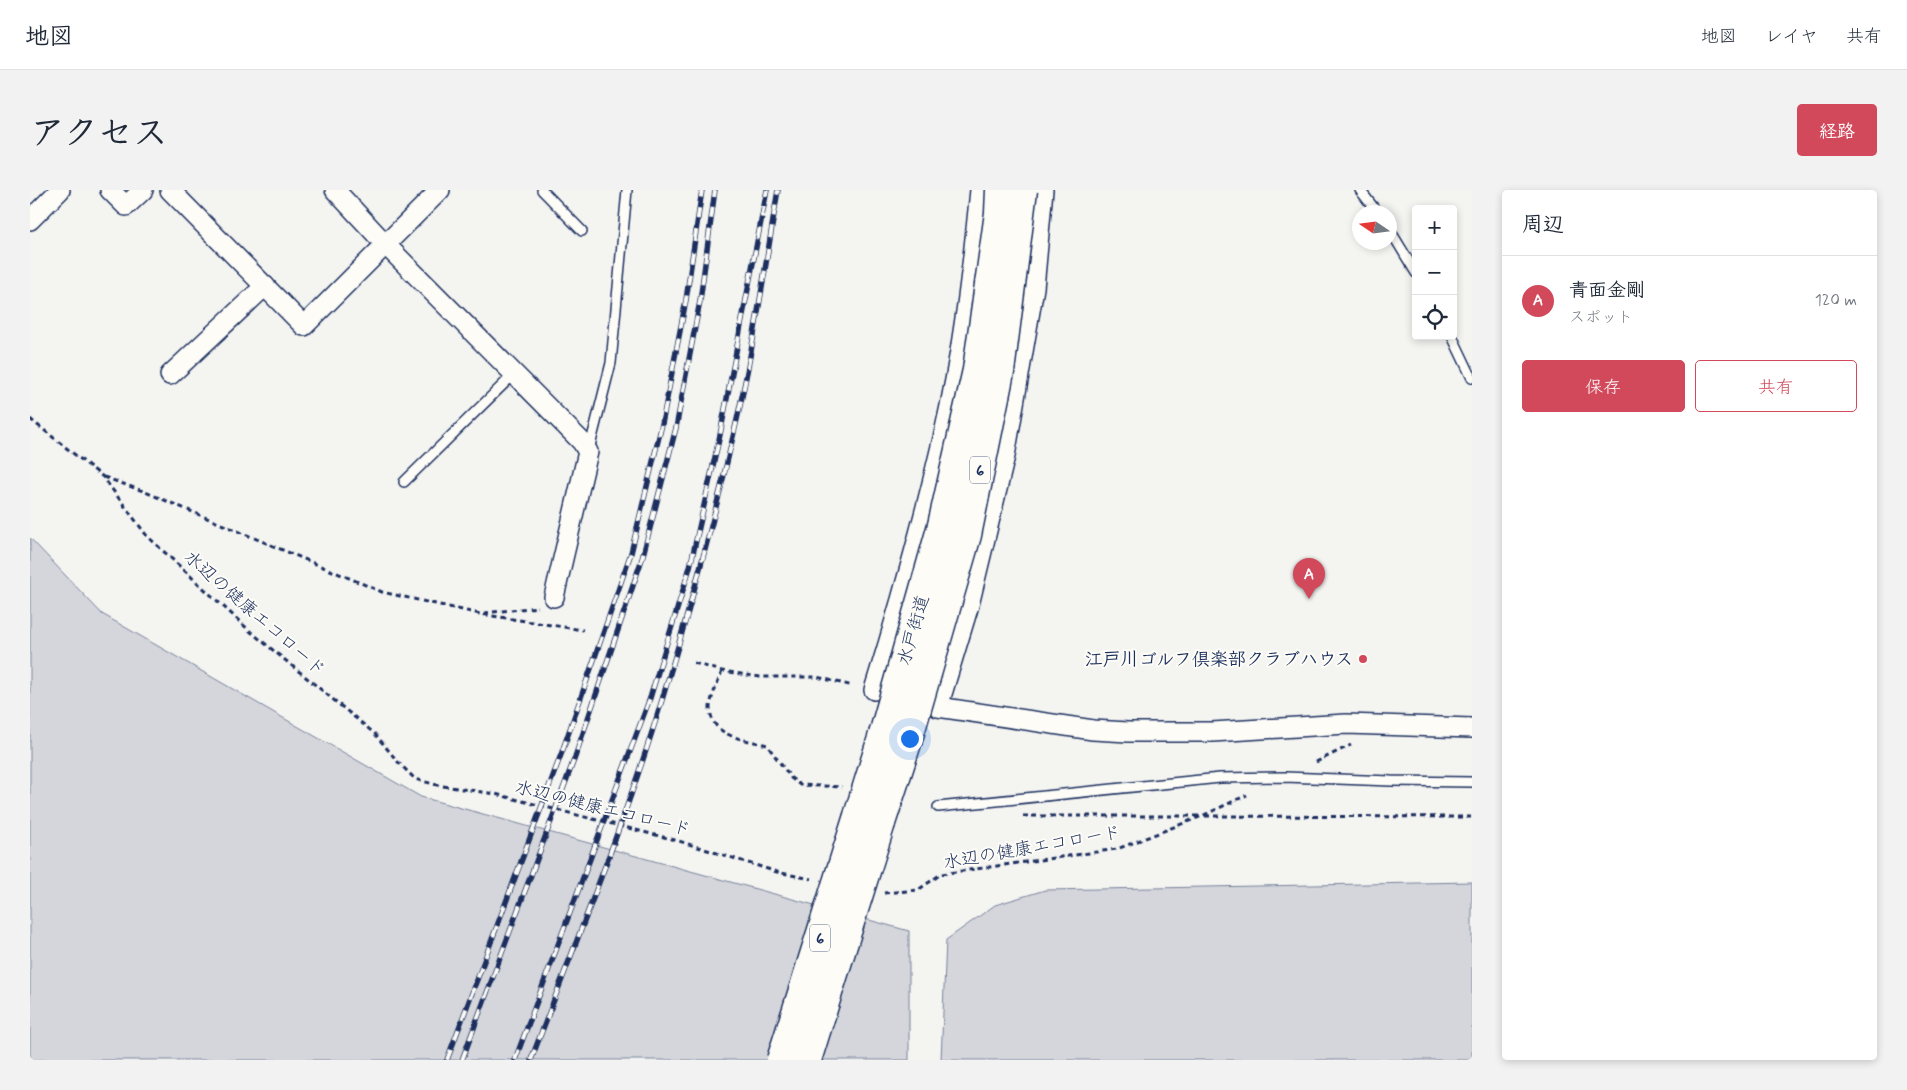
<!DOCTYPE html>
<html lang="ja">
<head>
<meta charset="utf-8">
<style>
	:root { --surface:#fff; --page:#f2f2f3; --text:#1f2937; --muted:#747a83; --line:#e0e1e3; --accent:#d1495b }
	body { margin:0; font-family:Mynerve,"Klee One",sans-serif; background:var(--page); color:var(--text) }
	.controls { position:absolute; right:15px; top:15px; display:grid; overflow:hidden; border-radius:5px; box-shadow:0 2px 8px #0003 }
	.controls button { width:45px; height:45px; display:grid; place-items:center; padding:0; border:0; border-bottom:1px solid var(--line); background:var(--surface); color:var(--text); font:25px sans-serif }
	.compass { position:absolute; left:1322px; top:15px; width:45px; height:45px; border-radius:50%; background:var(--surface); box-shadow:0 2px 8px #0003; rotate:283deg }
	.you { position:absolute; left:879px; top:548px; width:18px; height:18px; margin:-12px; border:4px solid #fff; border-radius:50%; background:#1a73e8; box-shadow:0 0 0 8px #1a73e833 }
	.badge { display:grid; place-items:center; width:32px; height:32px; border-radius:50%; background:var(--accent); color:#fff; font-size:16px; font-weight:700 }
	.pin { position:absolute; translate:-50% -41px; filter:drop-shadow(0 1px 2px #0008) }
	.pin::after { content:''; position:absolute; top:26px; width:18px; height:15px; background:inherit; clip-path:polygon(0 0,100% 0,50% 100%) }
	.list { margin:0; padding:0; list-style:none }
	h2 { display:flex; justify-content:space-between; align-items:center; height:65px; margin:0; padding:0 20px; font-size:21px }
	h2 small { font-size:16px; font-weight:400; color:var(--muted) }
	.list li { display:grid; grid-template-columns:32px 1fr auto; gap:15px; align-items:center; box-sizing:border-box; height:90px; padding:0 20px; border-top:1px solid var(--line) }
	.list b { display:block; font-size:19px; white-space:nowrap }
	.list p { margin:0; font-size:16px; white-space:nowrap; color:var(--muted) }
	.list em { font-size:16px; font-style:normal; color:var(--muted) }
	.actions { display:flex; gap:10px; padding:15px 20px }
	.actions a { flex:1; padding:11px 0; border:1px solid var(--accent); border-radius:5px; text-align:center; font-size:18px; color:var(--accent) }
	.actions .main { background:var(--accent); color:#fff }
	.icon { flex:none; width:28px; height:28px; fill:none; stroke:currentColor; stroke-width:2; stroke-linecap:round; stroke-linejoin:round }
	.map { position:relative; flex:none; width:1442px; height:870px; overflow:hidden; border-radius:5px }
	header { display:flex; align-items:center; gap:30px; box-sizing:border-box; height:70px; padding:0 25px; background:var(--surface); border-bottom:1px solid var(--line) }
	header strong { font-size:24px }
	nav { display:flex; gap:28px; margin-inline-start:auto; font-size:18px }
	.intro { display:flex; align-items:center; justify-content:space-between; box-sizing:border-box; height:120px; padding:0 30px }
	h1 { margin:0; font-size:35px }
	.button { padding:12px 22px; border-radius:5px; background:var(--accent); color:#fff; font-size:18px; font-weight:700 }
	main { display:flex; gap:30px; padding:0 30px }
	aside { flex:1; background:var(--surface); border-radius:5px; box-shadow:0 2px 8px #0003 }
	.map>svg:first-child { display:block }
	.green { fill:#d4d6db; stroke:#78829c }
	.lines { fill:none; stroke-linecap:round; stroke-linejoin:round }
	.service-casing { stroke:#1b2f5e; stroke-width:12 }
	.minor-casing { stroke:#1b2f5e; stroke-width:22 }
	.trunk-casing { stroke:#1b2f5e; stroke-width:31 }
	.path { stroke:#1b2f5e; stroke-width:3; stroke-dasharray:5 4; stroke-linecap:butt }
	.service { stroke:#fdfcf7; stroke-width:9 }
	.minor { stroke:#fdfcf7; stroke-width:19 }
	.trunk { stroke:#fdfcf7; stroke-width:28 }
	.rail-casing { stroke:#1b2f5e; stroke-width:5.5 }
	.rail { stroke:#fdfcf7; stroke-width:4; stroke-dasharray:11; stroke-linecap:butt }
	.trunk-bridge-casing { stroke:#1b2f5e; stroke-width:31; stroke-linecap:butt }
	.trunk-bridge { stroke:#fdfcf7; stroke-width:28 }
	.poi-dot { fill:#d1495b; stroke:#fdfcf7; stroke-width:2 }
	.labels { text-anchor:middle; stroke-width:4; stroke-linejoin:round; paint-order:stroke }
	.shield { fill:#fdfcf7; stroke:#5f6c8c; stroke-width:1 }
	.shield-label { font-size:16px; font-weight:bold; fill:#1b2f5e }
	.street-label { font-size:18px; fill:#1b2f5e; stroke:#fdfcf7 }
	.poi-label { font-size:18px; font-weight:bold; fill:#1b2f5e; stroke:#fdfcf7; text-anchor:end }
</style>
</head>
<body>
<header>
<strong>地図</strong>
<nav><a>地図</a><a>レイヤ</a><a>共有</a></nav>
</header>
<div class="intro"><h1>アクセス</h1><a class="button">経路</a></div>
<main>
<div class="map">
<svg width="1442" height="870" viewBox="0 0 1442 870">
	<rect width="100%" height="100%" fill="#f4f4f1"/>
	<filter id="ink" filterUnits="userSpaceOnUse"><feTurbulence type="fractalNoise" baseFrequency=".02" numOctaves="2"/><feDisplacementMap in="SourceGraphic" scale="10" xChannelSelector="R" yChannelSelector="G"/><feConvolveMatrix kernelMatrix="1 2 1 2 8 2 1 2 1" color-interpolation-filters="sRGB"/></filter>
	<g filter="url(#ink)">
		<g class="green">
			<path d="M0,348l72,76 319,183 488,134v129h-879z"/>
			<path d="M1442,692v178h-531l5,-120 49,-35 50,-15z"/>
		</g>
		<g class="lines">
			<g class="service-casing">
				<g id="service">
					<path d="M512,0l40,41"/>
					<path d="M1330,0l17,22"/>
					<path d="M1360,40l26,43"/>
					<path d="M1422,146l20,42"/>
					<path d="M559,260l22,-87 16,-173"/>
					<path d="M374,292l111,-109"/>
					<path d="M908,617l282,-29 65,-1 106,4 81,1"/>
				</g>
			</g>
			<g class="minor-casing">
				<g id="minor">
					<path d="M80,0l16,16 17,-16"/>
					<path d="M140,0l134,136 136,-136"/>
					<path d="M305,0l51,55 196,197 6,10 -34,145"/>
					<path d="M1013,0l-9,98 -29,168 -36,149 -31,102 155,23 35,2h84l134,-8 126,4"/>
					<path d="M0,30l30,-30"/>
					<path d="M140,185l95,-89"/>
					<path d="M844,500c26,-83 49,-167 69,-252 19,-81 29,-166 37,-248"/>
				</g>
			</g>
			<g class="trunk-casing">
				<g id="trunk">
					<path d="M828,626l25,-81"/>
					<path d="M851,633l26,-80"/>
				</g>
			</g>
			<g class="path">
				<path d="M0,229l73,58 44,59 104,96 124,102 23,28 17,17 22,6 58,9 184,47 98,31 34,7"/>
				<path d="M74,287l39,14 239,101 98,22 103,16"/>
				<path d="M454,423l54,-6"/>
				<path d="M664,473l28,8 38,6h57l36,9"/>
				<path d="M692,481c-3,9 -12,28 -12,37 1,30 35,31 57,37l24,33 9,7 42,2"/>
				<path d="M1286,572l35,-17"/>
				<path d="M993,626h176"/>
				<path d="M1175,626l267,1"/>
				<path d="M854,703l34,-3 23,-16 176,-25 85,-33 45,-21"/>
			</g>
			<use href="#service" class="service"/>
			<use href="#minor" class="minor"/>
			<use href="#trunk" class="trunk"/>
			<g class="rail-casing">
				<g id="rail">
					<path d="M417,870l115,-308 69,-199 31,-129 24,-124 16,-110"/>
					<path d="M432,870l113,-303 67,-198 34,-131 24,-127 15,-111"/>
					<path d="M485,870l135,-362 40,-131 30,-132 47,-245"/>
					<path d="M501,870c45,-119 94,-238 131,-360 26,-85 50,-172 70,-259 20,-82 32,-167 46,-251"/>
				</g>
			</g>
			<use href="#rail" class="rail"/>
			<g class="trunk-bridge-casing">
				<g id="trunk-bridge">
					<path d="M853,545l59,-210 35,-155 22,-157 1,-23"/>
					<path d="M877,553l60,-208 33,-163 23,-182"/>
					<path d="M751,870l77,-244"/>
					<path d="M777,870l74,-237"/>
				</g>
			</g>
			<use href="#trunk-bridge" class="trunk-bridge"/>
		</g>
	</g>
	<circle class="poi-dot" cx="1333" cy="469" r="5"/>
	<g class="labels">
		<g class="shield">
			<rect x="940" y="266.5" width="20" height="27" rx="4"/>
			<rect x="780" y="734.5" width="20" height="27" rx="4"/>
		</g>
		<g class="shield-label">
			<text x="950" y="286">6</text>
			<text x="790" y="754">6</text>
		</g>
		<g class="street-label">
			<text transform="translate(225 423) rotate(41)" y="6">水辺の健康エコロード</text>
			<text transform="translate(883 440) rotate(-74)" y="6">水戸街道</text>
			<text transform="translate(573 618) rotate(14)" y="6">水辺の健康エコロード</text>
			<text transform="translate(1002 657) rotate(-10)" y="6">水辺の健康エコロード</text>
		</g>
		<g class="poi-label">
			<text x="1323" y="475">江戸川ゴルフ倶楽部クラブハウス</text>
		</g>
	</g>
</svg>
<div class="controls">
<button>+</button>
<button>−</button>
<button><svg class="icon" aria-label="locate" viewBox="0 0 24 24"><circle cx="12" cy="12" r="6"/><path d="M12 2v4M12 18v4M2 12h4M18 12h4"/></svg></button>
</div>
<svg class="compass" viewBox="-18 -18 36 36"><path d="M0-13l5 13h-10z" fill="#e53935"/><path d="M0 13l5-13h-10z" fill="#747a83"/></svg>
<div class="you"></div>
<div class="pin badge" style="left:1279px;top:409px">A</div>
</div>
<aside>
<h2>周辺<small></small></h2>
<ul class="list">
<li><span class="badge">A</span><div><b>青面金剛</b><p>スポット</p></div><em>120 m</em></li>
</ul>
<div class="actions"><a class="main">保存</a><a>共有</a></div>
</aside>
</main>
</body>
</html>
